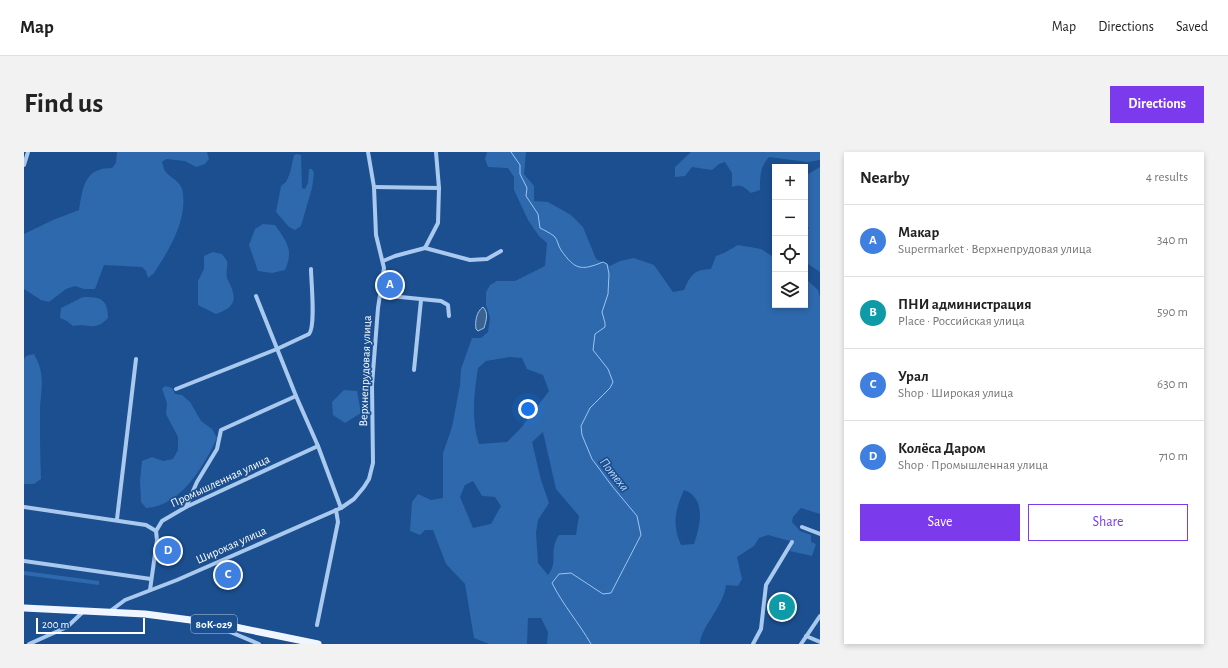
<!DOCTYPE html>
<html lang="en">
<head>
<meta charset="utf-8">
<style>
	:root { --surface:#fff; --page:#f2f2f2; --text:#222; --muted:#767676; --line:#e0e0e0; --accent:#7c3aed }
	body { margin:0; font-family:"Alegreya Sans",sans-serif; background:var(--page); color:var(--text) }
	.controls { position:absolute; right:12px; top:12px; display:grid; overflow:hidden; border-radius:0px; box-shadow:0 2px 6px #0003 }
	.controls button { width:36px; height:36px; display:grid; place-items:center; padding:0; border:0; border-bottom:1px solid var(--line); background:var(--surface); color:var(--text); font:20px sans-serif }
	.scale { position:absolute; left:12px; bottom:10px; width:109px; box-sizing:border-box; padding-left:4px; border:2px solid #fff; border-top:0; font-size:11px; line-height:14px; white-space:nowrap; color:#fff; -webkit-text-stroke:3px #1b4f8f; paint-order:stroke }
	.you { position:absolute; left:504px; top:257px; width:14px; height:14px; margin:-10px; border:3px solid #fff; border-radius:50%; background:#1a73e8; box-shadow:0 0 0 6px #1a73e833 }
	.badge { display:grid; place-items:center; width:26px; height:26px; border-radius:50%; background:var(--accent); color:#fff; font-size:13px; font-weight:700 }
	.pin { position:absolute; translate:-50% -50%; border:2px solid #fff; box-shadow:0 1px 4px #0006 }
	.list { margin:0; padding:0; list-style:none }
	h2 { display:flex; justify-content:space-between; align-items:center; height:52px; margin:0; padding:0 16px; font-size:17px }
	h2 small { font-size:13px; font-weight:400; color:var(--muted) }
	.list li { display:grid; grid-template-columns:26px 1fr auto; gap:12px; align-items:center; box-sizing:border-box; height:72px; padding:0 16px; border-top:1px solid var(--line) }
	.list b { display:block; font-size:15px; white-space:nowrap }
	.list p { margin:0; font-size:13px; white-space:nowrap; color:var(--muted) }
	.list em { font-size:13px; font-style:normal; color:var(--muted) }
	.actions { display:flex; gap:8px; padding:12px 16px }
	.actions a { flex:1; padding:9px 0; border:1px solid var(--accent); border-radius:0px; text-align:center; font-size:14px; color:var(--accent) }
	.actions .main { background:var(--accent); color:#fff }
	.icon { flex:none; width:22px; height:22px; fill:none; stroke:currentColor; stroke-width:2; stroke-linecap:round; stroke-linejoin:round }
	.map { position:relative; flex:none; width:796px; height:492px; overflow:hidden; border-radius:0px }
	header { display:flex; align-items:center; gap:24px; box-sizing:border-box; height:56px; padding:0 20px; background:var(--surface); border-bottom:1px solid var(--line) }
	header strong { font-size:19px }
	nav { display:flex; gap:22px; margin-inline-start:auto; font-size:14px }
	.intro { display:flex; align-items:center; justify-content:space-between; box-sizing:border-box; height:96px; padding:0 24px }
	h1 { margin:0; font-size:28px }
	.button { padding:10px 18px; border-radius:0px; background:var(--accent); color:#fff; font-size:14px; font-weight:700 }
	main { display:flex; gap:24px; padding:0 24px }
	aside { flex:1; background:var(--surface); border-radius:0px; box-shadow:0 2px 6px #0003 }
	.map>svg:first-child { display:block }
	.green { fill:#2e69ad; fill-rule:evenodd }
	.water { fill:#3c6290; stroke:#9cc4f0 }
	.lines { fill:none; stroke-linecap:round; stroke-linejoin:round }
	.stream { stroke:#9cc4f0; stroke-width:1 }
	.street { stroke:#a9c9ee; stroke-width:4 }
	.primary { stroke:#f0f6ff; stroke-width:7 }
	.labels { text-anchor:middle; stroke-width:3.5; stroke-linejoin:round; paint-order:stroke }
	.shield { fill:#1b4f8f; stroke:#bbcadd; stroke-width:1 }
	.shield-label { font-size:11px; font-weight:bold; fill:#fff }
	.street-label { font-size:12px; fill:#fff; stroke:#1b4f8f }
	.water-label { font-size:13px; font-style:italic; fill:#b5d3f5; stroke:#1b4f8f }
</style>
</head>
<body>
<header>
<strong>Map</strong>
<nav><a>Map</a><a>Directions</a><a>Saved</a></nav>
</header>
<div class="intro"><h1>Find us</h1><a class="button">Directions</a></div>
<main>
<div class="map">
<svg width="796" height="492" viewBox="0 0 796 492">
	<rect width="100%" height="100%" fill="#1b4f8f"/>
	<g class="green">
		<path d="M93,0h90l2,7 -4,5 -9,3 -11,-6 -19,-2 -4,3c1,3 2,7 3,9 5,7 14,9 17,18 7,29 -13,61 -28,84l-6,5 -2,-7 -4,-4 -38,-2 -9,24h-11l-9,-3 -9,3 -17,13 -8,-2 -17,-11v-55l29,-14 26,-10c4,-23 5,-42 33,-42l4,-5z"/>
		<path d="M463,0h39l-2,22 10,12v15l14,1 23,13 12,12 13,32 14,7 10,-5 14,-3 20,7 19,27 11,-2c7,-16 10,-20 27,-21l5,-13 8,-3 14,-8 23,4 14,9v47h30v-27l13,12 2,7v217l-19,-6 -8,9 -1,5 8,9 11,4v7l5,2 -4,12 -22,-5 4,-9 -26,-7 -9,3 -5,8 -17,11 5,22 -4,7 -12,-1c-2,21 -26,43 -26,59h-153l1,-12 -7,-14h-13l-1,26h-38l-15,-6 -9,-54 -19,-20 -13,-34h-8l-5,5 -10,-4 2,-29 6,-8 13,6 12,-2v-45l9,-26 8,-42 1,-16 11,-31h9l7,-6 2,-14 -4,-13v-13l4,-7 7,-4h18l30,-15 2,-23 -8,-7 -11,-16 -14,-30v-13l-6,-9 -20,-1 -3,-8zM486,205l12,1 5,11 16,6 6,16 -28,37 -14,14 -28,2c-8,-24 -5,-51 -1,-76l8,-7zM519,280l13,57 23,27 -3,19h-17c-11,17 0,26 -11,40l-10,-12 -2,-30 2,-13 11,-17 -8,-23 -9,-38zM449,329l9,15 13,1 6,9 -10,18 -18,4 -13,-31 5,-12zM660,338c23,8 16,37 10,54l-13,1c-9,-20 -6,-35 3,-55z"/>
		<path d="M667,0h129v8l-13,2 -38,-5c-9,9 -9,21 -9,33l-9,3c-7,-6 -10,-10 -19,-6v-14l-7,-11 -6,2 -7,6 -20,-3 -7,9 -10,1v-10z"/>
		<path d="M273,2l4,1 1,33 3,1 3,-6 1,-14h3l2,4 -2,15 -11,38 -6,4 -6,-3 -13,-15 5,-26 5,-4 4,-9 4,-18z"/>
		<path d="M796,15v105l-15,-10v-12l2,-1v-6h-2v-9l4,-6 -4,-6 2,-27 -2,-1v-18z"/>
		<path d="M239,72l12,1c12,17 19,25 10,45l-13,3 -14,-2 -9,-26 6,-16z"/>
		<path d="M189,100l9,2 5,7c1,5 -2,15 1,19 9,18 9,27 -12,34l-18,-9v-24l6,-12v-13z"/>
		<path d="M59,145c16,0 25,1 25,21 -13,14 -19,5 -35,8l-6,-5 -7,-3 1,-10z"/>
		<path d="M10,202c13,23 6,36 6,60 0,21 0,43 1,65l-7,5h-10v-125l2,-3z"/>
		<path d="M141,234l7,2 3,6 7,1 8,7 11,19 11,8 5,9c-13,28 -37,69 -71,70l-5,-6 -1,-21 2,-20 10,-4 11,4 10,-2 5,-9v-13l-12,-23 1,-11 -5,-14z"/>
		<path d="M320,238l13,1 4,22 -16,10 -12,-8 -1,-13z"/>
		<path d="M0,419l75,10v4l-75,-10z"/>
	</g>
	<path class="water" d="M459,155c6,6 3,14 1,21l-6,3 -2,-2c-1,-7 0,-17 7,-22z"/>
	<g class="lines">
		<path class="stream" d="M487,0l9,13v9l7,14 -1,8 12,18 2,14c4,2 10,5 14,8 4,4 4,10 7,14 14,20 20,21 42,12l4,2 2,10 -1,20 -6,18 3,11v4l-10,7 -2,16 15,19 5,13 -3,6 -20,20 -9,18 1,9 10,24 20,27 25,30 4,19 -30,58 -8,1 -32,-21 -12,1 -7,9c11,22 27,40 39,61"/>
		<g class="street">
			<path d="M0,13l4,-13"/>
			<path d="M350,35l65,1"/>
			<path d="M401,96l13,-25 1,-35 -3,-36"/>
			<path d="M359,109l12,-5 30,-8 45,12 17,-1 14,-8"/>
			<path d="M356,143l61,6 7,4 1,11"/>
			<path d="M232,144l40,100 22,50"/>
			<path d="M390,218l7,-70"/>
			<path d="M152,237l101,-40 32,-15c7,-8 2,-53 2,-65"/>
			<path d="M0,355l122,18 10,6"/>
			<path d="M162,355l11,-25 20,-33 4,-19 75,-34"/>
			<path d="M93,367l19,-160"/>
			<path d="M778,375l18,7"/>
			<path d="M132,379l6,-10 24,-14 132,-61 23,62"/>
			<path d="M0,409l127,18"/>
			<path d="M126,438l7,-50 -1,-9"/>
			<path d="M85,460l16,-12 52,-20 164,-72 13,-9 10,-12 5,-8 4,-16 -1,-78 6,-77 6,-40 -8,-33 -2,-48 -6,-35"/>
			<path d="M293,473l21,-103 -2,-12"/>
			<path d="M198,474l6,5 31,13"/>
			<path d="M782,484l14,6"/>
			<path d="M5,492l38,-17 17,-16"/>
			<path d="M729,492l8,-15 5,-44 26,-43"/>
			<path d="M777,492l19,-28"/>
		</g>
		<path class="primary" d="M0,456l121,6 76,10 97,20"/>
	</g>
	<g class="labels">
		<rect class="shield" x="167" y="463" width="46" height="18" rx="3"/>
		<g class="shield-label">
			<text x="190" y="476">80К-029</text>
		</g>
		<g class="street-label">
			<text transform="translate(341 219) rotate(-88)" y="4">Верхнепрудовая улица</text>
			<text transform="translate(196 329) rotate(-25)" y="4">Промышленная улица</text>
			<text transform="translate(207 393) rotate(-24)" y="4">Широкая улица</text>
		</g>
		<g class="water-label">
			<text transform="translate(591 322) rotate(52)" y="5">Потеха</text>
		</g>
	</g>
</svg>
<div class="controls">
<button>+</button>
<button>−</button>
<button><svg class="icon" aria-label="locate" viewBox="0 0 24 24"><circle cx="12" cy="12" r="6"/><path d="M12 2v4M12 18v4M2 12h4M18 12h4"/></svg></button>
<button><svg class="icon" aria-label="layers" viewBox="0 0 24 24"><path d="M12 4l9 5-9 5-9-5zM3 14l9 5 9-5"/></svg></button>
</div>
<div class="scale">200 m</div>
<div class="you"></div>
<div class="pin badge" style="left:366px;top:133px;background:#3f7fe0">A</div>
<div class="pin badge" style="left:758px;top:455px;background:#0f9aa8">B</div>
<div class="pin badge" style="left:204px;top:423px;background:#3f7fe0">C</div>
<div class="pin badge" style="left:144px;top:399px;background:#3f7fe0">D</div>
</div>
<aside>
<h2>Nearby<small>4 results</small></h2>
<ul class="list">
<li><span class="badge" style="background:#3f7fe0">A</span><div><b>Макар</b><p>Supermarket · Верхнепрудовая улица</p></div><em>340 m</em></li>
<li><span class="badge" style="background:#0f9aa8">B</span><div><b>ПНИ администрация</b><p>Place · Российская улица</p></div><em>590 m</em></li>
<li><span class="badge" style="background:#3f7fe0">C</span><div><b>Урал</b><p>Shop · Широкая улица</p></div><em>630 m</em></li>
<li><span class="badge" style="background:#3f7fe0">D</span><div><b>Колёса Даром</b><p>Shop · Промышленная улица</p></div><em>710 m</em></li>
</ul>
<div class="actions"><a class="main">Save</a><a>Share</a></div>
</aside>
</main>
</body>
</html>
